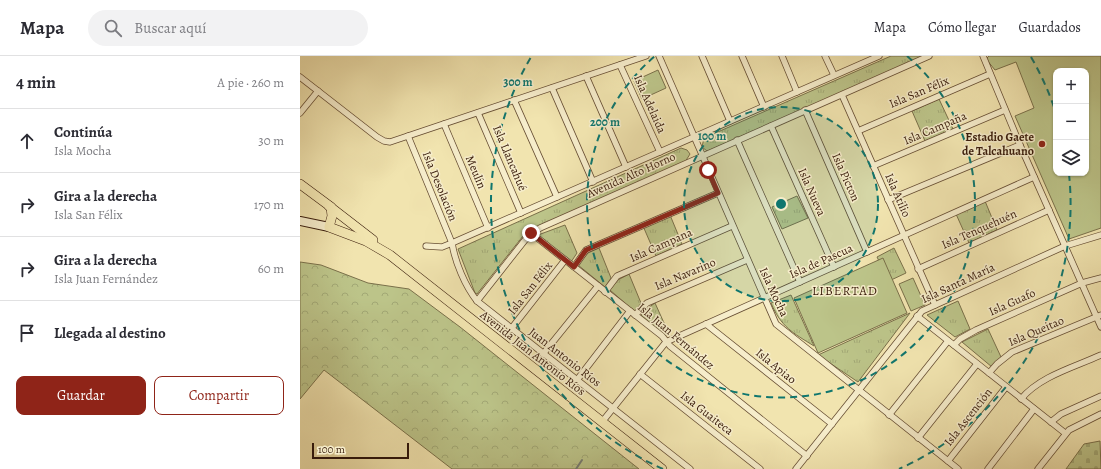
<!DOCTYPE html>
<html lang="es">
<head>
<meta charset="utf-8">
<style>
	:root { --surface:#fff; --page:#f2f2f3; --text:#2b2b33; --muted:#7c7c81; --line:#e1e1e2; --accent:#8f2418 }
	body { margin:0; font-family:Alegreya,serif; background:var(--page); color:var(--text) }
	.controls { position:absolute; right:12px; top:12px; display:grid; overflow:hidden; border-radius:8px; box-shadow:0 1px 3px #0004 }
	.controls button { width:36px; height:36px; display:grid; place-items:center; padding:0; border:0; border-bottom:1px solid var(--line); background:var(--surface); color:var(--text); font:20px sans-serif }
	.scale { position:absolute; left:12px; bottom:10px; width:97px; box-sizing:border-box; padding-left:4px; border:2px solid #391c0b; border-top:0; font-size:11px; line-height:14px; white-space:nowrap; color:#391c0b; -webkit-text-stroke:3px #f6edcb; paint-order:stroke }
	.stop { position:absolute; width:12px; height:12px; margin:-9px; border:3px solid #8f2418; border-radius:50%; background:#fff }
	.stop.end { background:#8f2418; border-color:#fff; box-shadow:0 1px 4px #0008 }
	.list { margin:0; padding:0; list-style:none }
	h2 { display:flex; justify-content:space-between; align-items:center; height:52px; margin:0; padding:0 16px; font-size:17px }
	h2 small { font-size:13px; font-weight:400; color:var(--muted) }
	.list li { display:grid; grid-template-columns:26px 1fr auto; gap:12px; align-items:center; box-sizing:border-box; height:64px; padding:0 16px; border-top:1px solid var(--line) }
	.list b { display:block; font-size:15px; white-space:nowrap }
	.list p { margin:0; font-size:13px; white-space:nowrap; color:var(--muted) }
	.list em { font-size:13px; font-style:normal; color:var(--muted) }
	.actions { display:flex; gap:8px; padding:12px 16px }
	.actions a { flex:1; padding:9px 0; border:1px solid var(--accent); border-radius:8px; text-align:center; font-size:14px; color:var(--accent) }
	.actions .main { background:var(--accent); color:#fff }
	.icon { flex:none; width:22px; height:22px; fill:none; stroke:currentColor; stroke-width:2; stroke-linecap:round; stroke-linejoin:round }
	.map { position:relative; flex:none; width:801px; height:413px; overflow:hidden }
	header { display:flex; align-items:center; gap:24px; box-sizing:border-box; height:56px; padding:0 20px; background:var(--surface); border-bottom:1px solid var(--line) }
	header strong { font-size:19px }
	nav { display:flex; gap:22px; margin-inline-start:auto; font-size:14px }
	.search { width:280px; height:36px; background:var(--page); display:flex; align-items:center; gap:10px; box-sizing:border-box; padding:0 14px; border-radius:22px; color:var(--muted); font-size:15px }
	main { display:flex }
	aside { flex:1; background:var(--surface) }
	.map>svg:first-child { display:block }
	.forest { fill:url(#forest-crowns); stroke:#7a704a }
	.cemetery { fill:url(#cemetery-stones); stroke:#7a704a }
	.park { fill:url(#park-tufts); stroke:#7a704a }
	.pitch { fill:#bcc489; stroke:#7a704a; fill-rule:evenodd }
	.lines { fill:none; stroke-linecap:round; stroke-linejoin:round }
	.stream { stroke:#767c72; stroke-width:2 }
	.street-casing { stroke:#674e34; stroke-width:7 }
	.secondary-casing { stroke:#391c0b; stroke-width:10 }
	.primary-casing { stroke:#391c0b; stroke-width:10 }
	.street { stroke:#f6edcb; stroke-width:5.5 }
	.secondary { stroke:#f6edcb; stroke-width:8 }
	.primary { stroke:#f1e4af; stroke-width:9 }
	.route { stroke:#8f2418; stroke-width:5 }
	.ring { fill:none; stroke:#0f766e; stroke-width:2; stroke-dasharray:7 5 }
	.poi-dot { fill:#8f2418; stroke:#f6edcb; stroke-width:1.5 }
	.labels { text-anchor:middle; stroke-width:3; stroke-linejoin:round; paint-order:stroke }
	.street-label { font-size:12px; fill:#391c0b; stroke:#f6edcb }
	.poi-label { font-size:12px; font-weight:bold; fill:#391c0b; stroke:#f6edcb; text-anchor:end }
	.neighbourhood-label { font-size:13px; letter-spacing:1px; fill:#391c0b; stroke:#f6edcb }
	.centre { fill:#0f766e; stroke:#f6edcb; stroke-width:2 }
	.ring-label { font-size:12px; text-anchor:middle; font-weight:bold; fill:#0f766e; stroke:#f6edcb; stroke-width:3; stroke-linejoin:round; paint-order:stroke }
</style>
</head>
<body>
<header>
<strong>Mapa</strong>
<div class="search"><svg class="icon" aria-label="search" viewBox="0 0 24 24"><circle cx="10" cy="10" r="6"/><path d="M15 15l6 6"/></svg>Buscar aquí</div>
<nav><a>Mapa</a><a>Cómo llegar</a><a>Guardados</a></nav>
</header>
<main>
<aside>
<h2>4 min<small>A pie · 260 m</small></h2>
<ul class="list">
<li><svg class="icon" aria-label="ahead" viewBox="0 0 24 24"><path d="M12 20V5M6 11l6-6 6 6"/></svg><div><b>Continúa</b><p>Isla Mocha</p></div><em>30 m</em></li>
<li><svg class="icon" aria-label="right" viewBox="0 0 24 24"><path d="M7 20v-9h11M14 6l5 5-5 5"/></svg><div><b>Gira a la derecha</b><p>Isla San Félix</p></div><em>170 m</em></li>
<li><svg class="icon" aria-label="right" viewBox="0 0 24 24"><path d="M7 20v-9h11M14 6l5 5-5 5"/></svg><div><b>Gira a la derecha</b><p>Isla Juan Fernández</p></div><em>60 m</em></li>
<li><svg class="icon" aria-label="arrive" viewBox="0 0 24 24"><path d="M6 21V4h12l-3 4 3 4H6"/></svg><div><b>Llegada al destino</b></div></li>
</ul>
<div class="actions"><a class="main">Guardar</a><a>Compartir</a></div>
</aside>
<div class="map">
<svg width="801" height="413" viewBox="0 0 801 413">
	<defs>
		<pattern id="forest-crowns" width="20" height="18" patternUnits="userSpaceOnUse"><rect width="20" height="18" fill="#bcc489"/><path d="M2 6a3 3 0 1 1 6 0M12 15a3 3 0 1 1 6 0" fill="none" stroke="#a2a875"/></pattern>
		<pattern id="cemetery-stones" width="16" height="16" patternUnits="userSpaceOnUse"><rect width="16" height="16" fill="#bcc489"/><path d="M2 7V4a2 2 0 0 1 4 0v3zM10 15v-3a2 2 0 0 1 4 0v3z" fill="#a2a875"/></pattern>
		<pattern id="park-tufts" width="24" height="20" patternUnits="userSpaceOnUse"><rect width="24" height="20" fill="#bcc489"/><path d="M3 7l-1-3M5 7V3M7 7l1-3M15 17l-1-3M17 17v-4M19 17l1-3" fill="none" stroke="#a2a875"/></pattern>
	</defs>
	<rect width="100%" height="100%" fill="#f1e4af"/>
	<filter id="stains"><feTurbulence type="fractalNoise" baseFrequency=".005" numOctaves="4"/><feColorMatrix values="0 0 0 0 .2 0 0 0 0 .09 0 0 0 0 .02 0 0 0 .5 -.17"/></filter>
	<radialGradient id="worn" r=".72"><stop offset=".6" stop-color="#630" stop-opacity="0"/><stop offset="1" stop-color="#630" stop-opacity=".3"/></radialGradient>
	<path class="forest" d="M0,206l21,3 47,18 41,6 51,38 179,142h-187l-128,-99 -24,29z"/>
	<path class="cemetery" d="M800,385l1,28h-35l18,-25z"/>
	<g class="park">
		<path d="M591,0h33l-214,94 -3,1 -5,-4 2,-9z"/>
		<path d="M639,43l14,30 -28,12 -13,-30z"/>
		<path d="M381,92l6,2 3,4 -5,8 -158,69 -50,63 -2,-1 -17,-44z"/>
		<path d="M497,140l11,22 -26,11 -10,-22z"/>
		<path d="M685,145l12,29 -28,13 -13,-29z"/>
		<path d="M370,159l12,29 -26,12 -13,-30z"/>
		<path d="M265,169l12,28 -6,9 -33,-27z"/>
		<path d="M299,192l12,30 -6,9 -27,-22 10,-12z"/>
		<path d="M594,192l12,25 -17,8 -12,-24z"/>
		<path d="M329,218l12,29 -6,9 -25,-22 8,-10z"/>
		<path d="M491,239l23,51c-21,-13 -33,-19 -43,-43z"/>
		<path d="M658,245l12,28 -15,8 -28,-22z"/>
		<path d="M355,247l14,31 -5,2 -23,-21 7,-7z"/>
		<path d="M610,257l-52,69 -40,-27z"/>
		<path d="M688,273l13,28 -9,10 -30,-25z"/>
	</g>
	<g class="pitch">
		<path d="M689,0h112v172l-32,11 -54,-123 19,-8 -18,-46 -21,8 -9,-11zM756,15h30v102h-30z"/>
		<path d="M358,14l8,18 -24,11 -8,-18z"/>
		<path d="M583,202l24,55 -89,40 -24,-55z"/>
		<path d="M613,222l12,27 -14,6 -12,-27z"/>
	</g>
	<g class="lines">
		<path class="stream" d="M276,413l6,-9"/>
		<g class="street-casing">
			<g id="street">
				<path d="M359,0l117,268 182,145"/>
				<path d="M402,0l28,65"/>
				<path d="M442,0l22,51"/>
				<path d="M482,0l15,36"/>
				<path d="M525,0l9,19"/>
				<path d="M683,0l37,89 81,182"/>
				<path d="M320,9l40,87"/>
				<path d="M286,20l40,91"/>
				<path d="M0,21l77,60 7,4 6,1 256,-86"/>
				<path d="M252,32l41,94"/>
				<path d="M542,39l93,210"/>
				<path d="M214,44l43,97"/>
				<path d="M505,54l62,142"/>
				<path d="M0,57l18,-22"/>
				<path d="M178,57l43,100"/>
				<path d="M144,68l44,104"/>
				<path d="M471,70l63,141"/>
				<path d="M558,75l132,-57"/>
				<path d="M108,80l44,107c3,19 13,43 25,58l213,168"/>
				<path d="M437,84l63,142"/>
				<path d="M573,110l132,-56"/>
				<path d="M588,144l132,-55"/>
				<path d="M231,177l131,103 8,10 137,110"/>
				<path d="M126,190l16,1 10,-4 427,-187"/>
				<path d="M274,211l12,-17 132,-57"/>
				<path d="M618,213l131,-59"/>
				<path d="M305,236l12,-16 115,-50"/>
				<path d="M177,245l48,-61 15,-12 389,-172"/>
				<path d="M335,259l12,-12 100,-43"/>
				<path d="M617,260l148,117"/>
				<path d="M406,268l126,100"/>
				<path d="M211,273l54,-69"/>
				<path d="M654,289l6,-6 16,-9 106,-47 19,-5"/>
				<path d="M243,298l55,-68"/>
				<path d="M689,317l8,-9 15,-12 89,-37"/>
				<path d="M340,318l120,95"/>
				<path d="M277,324l53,-69"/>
				<path d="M721,343c19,-23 54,-32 80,-44"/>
				<path d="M589,359l59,-74"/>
				<path d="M302,366l64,-80 368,-165"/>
				<path d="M751,366l10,-8 40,-18"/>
				<path d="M618,382l59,-74"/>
				<path d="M648,405l58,-74"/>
				<path d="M496,413l126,-158 143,-65 36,-11"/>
				<path d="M688,413l46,-60"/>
				<path d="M738,413l31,-39 32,-16"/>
			</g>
		</g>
		<g class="secondary-casing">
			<path id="secondary" d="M0,165l29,6"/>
		</g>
		<g class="primary-casing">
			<g id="primary">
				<path d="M0,128l31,23 1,9 -3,11 37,14 24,14 272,214"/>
				<path d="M29,150l44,34"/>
			</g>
		</g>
		<use href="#street" class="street"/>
		<use href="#secondary" class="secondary"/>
		<use href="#primary" class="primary"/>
	</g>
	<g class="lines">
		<path class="route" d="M231,177l43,34 12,-17 132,-57 -10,-23"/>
	</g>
	<circle cx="481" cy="148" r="97" fill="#0f766e" fill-opacity=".12"/>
	<g class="ring">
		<circle cx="481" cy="148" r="97"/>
		<path d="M607 0A194 194 0 1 1 355 0"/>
		<path d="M363 413A290 290 0 0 1 231 1M731 1A290 290 0 0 1 755 54M769 118A290 290 0 0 1 599 413"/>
	</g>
	<circle class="poi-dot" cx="742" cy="88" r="4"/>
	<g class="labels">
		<g class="street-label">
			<text transform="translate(619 36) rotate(-23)" y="4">Isla San Félix</text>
			<text transform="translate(350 48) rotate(66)" y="4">Isla Adelaida</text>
			<text transform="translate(635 72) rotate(-23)" y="4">Isla Campaña</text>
			<text transform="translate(210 102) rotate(67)" y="4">Isla Llancahué</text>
			<text transform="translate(176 116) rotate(67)" y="4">Meulín</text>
			<text transform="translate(331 119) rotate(-24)" y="4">Avenida Alto Horno</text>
			<text transform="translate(546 121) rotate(66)" y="4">Isla Picton</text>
			<text transform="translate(140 130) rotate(68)" y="4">Isla Desolación</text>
			<text transform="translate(512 136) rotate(66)" y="4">Isla Nueva</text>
			<text transform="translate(598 139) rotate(66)" y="4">Isla Atilio</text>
			<text transform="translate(679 173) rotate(-24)" y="4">Isla Tenquehuén</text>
			<text transform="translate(361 189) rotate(-24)" y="4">Isla Campana</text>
			<text transform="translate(521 205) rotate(-24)" y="4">Isla de Pascua</text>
			<text transform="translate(385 218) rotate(-23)" y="4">Isla Navarino</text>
			<text transform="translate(658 227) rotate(-25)" y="4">Isla Santa María</text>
			<text transform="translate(230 232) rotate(-52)" y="4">Isla San Félix</text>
			<text transform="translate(474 236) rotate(65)" y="4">Isla Mocha</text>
			<text transform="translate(712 246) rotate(-24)" y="4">Isla Guafo</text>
			<text transform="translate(736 275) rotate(-23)" y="4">Isla Queitao</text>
			<text transform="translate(376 280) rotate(40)" y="4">Isla Juan Fernández</text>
			<text transform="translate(233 297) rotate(38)" y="4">Avenida Juan Antonio Ríos</text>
			<text transform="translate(265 301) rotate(38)" y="4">Juan Antonio Ríos</text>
			<text transform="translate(476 310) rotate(39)" y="4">Isla Apiao</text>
			<text transform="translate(407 357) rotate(38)" y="4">Isla Guaiteca</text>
			<text transform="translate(668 361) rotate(-52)" y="4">Isla Ascención</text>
		</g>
		<g class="poi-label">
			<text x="734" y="85">Estadio Gaete<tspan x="734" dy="14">de Talcahuano</tspan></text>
		</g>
		<g class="neighbourhood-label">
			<text x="545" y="239">LIBERTAD</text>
		</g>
	</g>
	<circle cx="481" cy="148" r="6" class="centre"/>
	<g class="ring-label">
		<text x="218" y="30">300 m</text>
		<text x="305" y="70">200 m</text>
		<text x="412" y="84">100 m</text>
	</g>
	<rect width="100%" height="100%" filter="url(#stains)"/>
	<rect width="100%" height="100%" fill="url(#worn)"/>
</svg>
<div class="controls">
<button>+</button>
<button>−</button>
<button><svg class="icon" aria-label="layers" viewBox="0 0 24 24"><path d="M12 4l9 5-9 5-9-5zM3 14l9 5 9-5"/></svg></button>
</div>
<div class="scale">100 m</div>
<div class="stop" style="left:408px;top:114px"></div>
<div class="stop end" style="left:231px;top:177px"></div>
</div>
</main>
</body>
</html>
